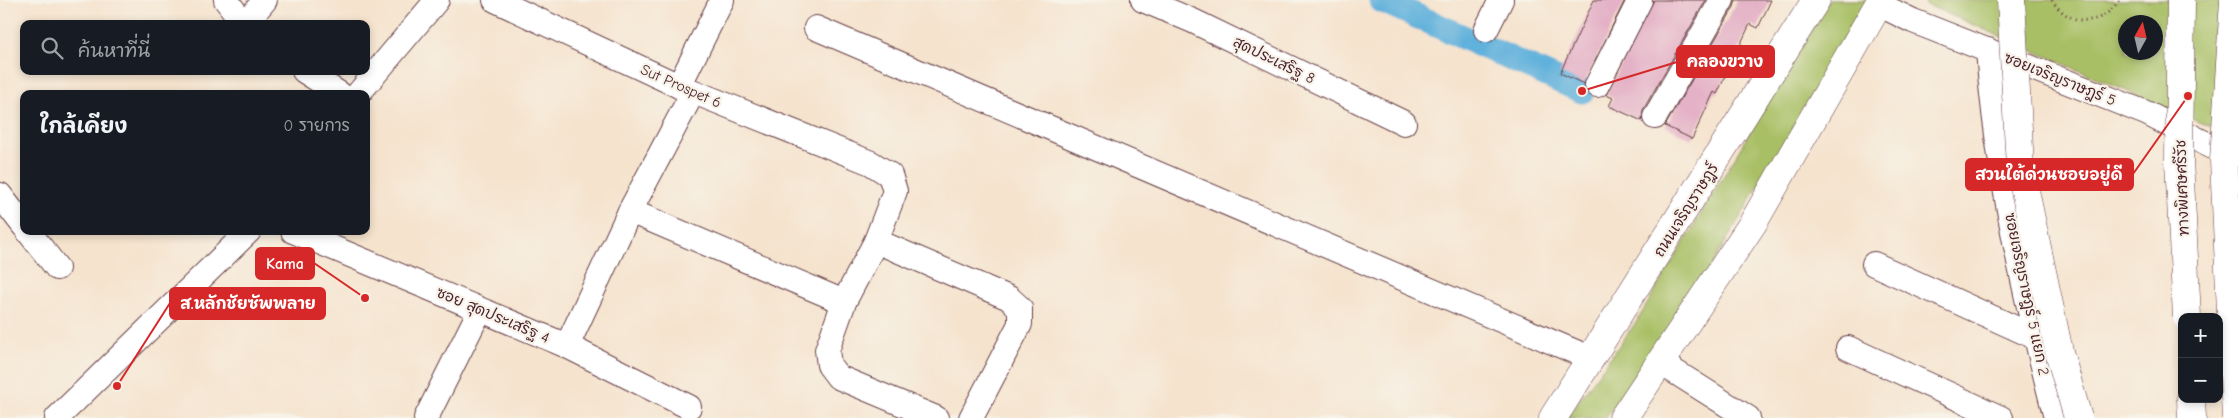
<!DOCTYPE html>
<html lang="th">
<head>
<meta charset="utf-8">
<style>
	:root { --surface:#171b24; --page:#242831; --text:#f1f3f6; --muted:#9ea1a6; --line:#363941 }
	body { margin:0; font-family:"Comic Neue","Playpen Sans Thai",sans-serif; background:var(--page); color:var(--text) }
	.controls { position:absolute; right:15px; bottom:15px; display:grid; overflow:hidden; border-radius:10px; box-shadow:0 2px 8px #0003 }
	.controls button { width:45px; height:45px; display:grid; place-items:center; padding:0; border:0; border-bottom:1px solid var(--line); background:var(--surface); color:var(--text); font:25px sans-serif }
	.compass { position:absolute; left:2118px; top:15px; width:45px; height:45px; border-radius:50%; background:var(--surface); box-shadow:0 2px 8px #0003; rotate:8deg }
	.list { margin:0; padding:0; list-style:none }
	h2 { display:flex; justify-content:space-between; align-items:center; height:65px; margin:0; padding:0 20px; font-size:21px }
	h2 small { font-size:16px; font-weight:400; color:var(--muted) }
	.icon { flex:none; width:28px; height:28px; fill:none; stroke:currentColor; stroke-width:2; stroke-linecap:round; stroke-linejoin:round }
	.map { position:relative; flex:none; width:2238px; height:418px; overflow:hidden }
	.search { position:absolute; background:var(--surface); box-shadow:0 2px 8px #0003; left:20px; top:20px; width:350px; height:55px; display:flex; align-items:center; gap:12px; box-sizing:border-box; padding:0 18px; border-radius:10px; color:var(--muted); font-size:19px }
	.panel { position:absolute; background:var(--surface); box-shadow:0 2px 8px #0003; left:20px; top:90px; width:350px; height:145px; border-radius:10px }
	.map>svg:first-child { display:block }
	.green { fill:#a8bf65; stroke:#796f48; fill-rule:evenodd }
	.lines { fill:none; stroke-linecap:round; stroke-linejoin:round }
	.canal { stroke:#61b1dc; stroke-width:25 }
	.building { fill:#e4b1c6 }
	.minor-casing { stroke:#643c43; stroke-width:26 }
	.major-casing { stroke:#643c43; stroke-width:29 }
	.highway-casing { stroke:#643c43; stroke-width:29 }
	.path { stroke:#643c43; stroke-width:3; stroke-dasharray:1 4; stroke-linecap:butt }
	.minor { stroke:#fff; stroke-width:24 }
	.major { stroke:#fff; stroke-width:28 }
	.highway { stroke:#fff; stroke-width:28 }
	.highway-bridge-casing { stroke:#643c43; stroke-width:29; stroke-linecap:butt }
	.highway-bridge { stroke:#fff; stroke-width:28 }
	.labels { text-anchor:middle; stroke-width:4.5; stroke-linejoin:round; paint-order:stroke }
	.street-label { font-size:15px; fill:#4a1f2b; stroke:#f7f3e8 }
	.leader { fill:none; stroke:#d62828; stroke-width:2 }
	.callout-dot { fill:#d62828; stroke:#f7f3e8; stroke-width:2 }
	.callout { fill:#d62828; stroke:#d62828; stroke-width:2 }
	.callout-label { font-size:16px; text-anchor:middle; font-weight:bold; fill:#fff }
</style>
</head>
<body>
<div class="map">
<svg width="2238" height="418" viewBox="0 0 2238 418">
	<rect width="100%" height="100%" fill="#f7f3e8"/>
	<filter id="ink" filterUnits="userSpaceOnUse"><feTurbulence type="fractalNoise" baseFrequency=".02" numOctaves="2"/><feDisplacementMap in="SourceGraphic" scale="10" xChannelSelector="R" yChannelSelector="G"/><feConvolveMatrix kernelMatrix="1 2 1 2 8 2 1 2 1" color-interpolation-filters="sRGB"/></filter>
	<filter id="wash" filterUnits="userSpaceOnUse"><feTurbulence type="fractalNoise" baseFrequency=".0096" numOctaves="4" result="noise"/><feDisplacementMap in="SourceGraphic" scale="20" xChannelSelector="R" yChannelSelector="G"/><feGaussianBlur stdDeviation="1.12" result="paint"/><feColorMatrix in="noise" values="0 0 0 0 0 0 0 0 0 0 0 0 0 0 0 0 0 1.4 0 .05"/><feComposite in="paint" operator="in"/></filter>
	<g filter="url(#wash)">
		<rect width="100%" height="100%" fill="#f5e3cd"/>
		<g class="green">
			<path d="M1829,0h39l-166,282 -96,136h-40l71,-97z"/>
			<path d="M1927,0h311v139l-313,-135zM2126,22h30v30h-30z"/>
		</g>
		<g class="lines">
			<path class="canal" d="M1381,0l201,91"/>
		</g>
		<g id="blocks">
			<g class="building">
				<path d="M1594,0h31l-41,84 -24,-11z"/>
				<path d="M1654,0h52l-63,110 -1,11 -33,-15 4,-8 -7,-3z"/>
				<path d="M1736,0h35l-13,28 -8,-4 -33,70 -3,-2 -22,47 -27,-13 69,-119z"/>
			</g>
		</g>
	</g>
	<g filter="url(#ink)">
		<use href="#blocks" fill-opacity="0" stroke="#643c43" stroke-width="1"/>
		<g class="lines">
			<g class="minor-casing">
				<g id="minor">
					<path d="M226,0l18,24"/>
					<path d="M495,0l184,86 192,77 19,12 5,16 -19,50 -32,61 -17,48 2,15 9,12 98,41"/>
					<path d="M1143,0l50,21 211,102"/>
					<path d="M1878,4l35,17 233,92 92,47"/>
					<path d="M245,24l20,-24"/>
					<path d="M816,28l776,331"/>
					<path d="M1486,30l15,-30"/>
					<path d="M1988,50c9,125 37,247 68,368"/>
					<path d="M304,71l36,23"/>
					<path d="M1597,85l43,-85"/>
					<path d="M679,86l43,-86"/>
					<path d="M358,94l79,-94"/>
					<path d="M1655,117l67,-117"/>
					<path d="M0,195l24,31"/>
					<path d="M630,211l214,91"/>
					<path d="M28,231l29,37"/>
					<path d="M293,231l274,115 122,61"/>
					<path d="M876,241l133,57 11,10v16l-49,94"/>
					<path d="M1874,264l161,73"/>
					<path d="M567,346l63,-135 63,-119"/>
					<path d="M1848,348l153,70"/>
					<path d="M1661,363l87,55"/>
					<path d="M57,418l192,-187"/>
					<path d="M426,418l54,-108"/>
				</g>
			</g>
			<g class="major-casing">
				<g id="major">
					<path d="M1553,418l263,-418"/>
					<path d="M1623,418l130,-195 128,-223"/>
				</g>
			</g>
			<g class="highway-casing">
				<path id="highway" d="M2191,399l1,19"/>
			</g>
			<path class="path" d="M2052,0c16,27 51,27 67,0"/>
			<use href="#minor" class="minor"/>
			<use href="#major" class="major"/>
			<use href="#highway" class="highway"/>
			<g class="highway-bridge-casing">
				<g id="highway-bridge">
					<path d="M2011,0l9,167 39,185 19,66"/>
					<path d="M2181,0l-2,160 8,157"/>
					<path d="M2234,0l-10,160 12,258"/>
				</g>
			</g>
			<use href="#highway-bridge" class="highway-bridge"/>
		</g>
	</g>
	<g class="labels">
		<g class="street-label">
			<text transform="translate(1274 60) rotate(26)" y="5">สุดประเสริฐ 8</text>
			<text transform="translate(2060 79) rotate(22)" y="5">ซอยเจริญราษฎร์ 5</text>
			<text transform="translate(681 86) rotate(24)" y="5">Sut Prospet 6</text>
			<text transform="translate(2182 188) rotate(-92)" y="5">ทางพิเศษศรีรัช</text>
			<text transform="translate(1686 210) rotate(-58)" y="5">ถนนเจริญราษฎร์</text>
			<text transform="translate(2027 294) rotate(78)" y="5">ซอยเจริญราษฎร์ 5 แยก 2</text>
			<text transform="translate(493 315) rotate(23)" y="5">ซอย สุดประเสริฐ 4</text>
		</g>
	</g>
	<path class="leader" d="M1582 91L1677 62M2188 96L2133 174M365 298L314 263M117 386L170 303"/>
	<g class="callout-dot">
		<circle cx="1582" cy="91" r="5"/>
		<circle cx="2188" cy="96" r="5"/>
		<circle cx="365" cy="298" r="5"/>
		<circle cx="117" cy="386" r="5"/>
	</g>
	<g class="callout">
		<rect x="1677" y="46" width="97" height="31" rx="5"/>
		<rect x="1966" y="159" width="167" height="31" rx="5"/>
		<rect x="256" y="248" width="58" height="31" rx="5"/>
		<rect x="170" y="288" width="155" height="31" rx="5"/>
	</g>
	<g class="callout-label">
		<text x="1725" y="67">คลองขวาง</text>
		<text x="2049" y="180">สวนใต้ด่วนซอยอยู่ดี</text>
		<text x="285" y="269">Kama</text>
		<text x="248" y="309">ส.หลักชัยซัพพลาย</text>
	</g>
</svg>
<div class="controls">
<button>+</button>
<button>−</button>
</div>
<svg class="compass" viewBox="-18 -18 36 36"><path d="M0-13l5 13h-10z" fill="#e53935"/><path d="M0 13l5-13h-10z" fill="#9ea1a6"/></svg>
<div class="search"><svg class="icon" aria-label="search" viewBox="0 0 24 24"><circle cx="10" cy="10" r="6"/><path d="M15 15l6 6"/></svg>ค้นหาที่นี่</div>
<section class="panel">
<h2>ใกล้เคียง<small>0 รายการ</small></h2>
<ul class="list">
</ul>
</section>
</div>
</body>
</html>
